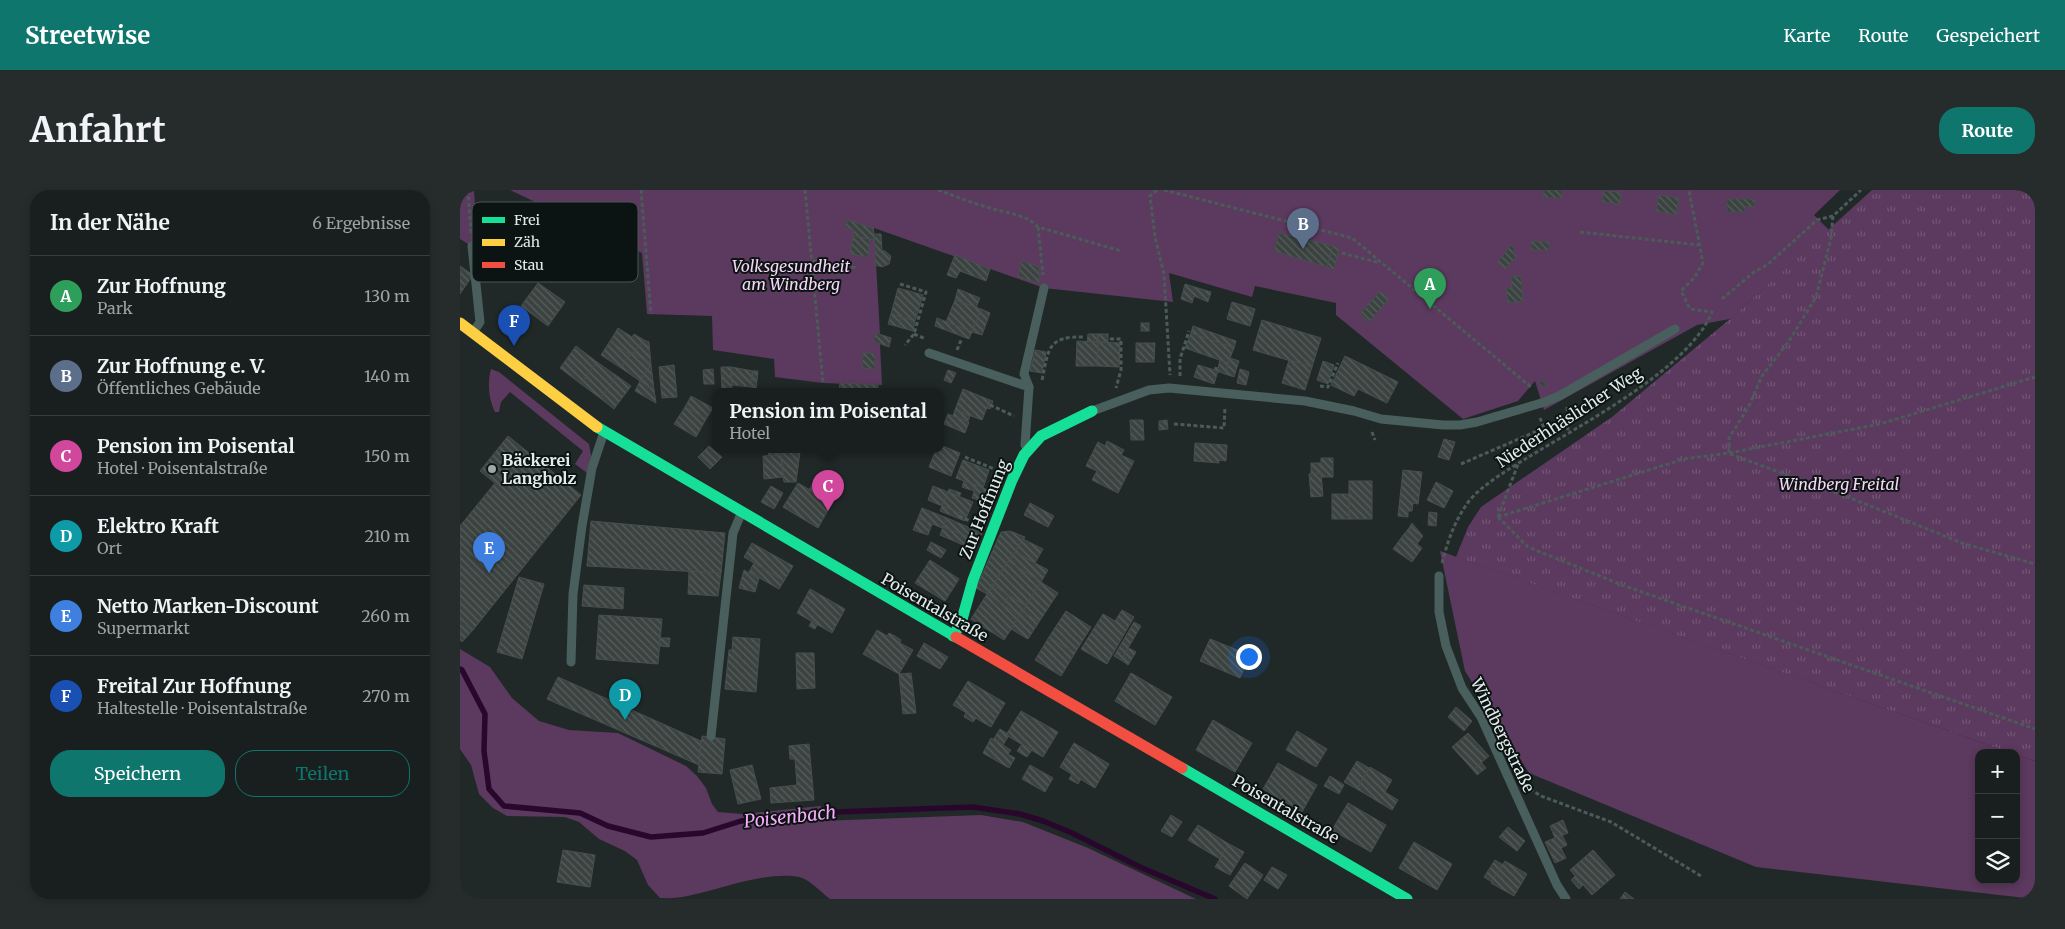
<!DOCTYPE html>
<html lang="de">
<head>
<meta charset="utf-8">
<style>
	:root { --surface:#181f1e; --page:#252c2b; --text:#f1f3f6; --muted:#9fa2a4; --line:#363d3c; --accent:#0f766e }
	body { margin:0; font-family:Merriweather,serif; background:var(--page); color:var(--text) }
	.controls { position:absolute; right:15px; bottom:15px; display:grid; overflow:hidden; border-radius:10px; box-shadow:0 2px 8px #0003 }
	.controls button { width:45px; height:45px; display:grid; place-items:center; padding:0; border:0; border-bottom:1px solid var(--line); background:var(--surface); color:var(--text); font:25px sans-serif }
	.you { position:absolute; left:788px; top:466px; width:18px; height:18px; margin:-12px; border:4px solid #fff; border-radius:50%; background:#1a73e8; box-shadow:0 0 0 8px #1a73e833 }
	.badge { display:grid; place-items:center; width:32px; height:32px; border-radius:50%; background:var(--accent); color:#fff; font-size:16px; font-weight:700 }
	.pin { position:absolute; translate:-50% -41px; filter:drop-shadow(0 1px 2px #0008) }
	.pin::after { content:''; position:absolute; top:26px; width:18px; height:15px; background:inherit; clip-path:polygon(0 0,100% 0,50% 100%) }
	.popup { position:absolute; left:252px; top:198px; width:232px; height:65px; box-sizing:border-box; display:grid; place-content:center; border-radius:10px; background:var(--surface); filter:drop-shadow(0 1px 4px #0005); font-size:16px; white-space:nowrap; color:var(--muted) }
	.popup b { font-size:19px; color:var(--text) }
	.popup::after { content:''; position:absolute; left:50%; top:100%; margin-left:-10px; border:10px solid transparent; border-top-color:var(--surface) }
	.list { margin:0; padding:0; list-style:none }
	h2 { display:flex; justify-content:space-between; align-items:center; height:65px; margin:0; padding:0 20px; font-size:21px }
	h2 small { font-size:16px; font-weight:400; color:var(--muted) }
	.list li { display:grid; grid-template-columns:32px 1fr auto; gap:15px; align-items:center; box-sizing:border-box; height:80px; padding:0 20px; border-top:1px solid var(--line) }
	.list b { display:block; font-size:19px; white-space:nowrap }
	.list p { margin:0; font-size:16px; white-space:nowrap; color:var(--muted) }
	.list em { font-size:16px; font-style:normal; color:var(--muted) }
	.actions { display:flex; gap:10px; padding:15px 20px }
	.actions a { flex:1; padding:11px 0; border:1px solid var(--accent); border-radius:20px; text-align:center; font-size:18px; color:var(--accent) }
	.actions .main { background:var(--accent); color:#fff }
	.icon { flex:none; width:28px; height:28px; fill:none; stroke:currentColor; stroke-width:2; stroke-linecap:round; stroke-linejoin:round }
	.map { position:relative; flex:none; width:1575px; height:709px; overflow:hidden; border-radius:20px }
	header { display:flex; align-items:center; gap:30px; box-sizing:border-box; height:70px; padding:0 25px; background:var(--accent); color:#fff }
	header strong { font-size:24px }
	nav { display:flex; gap:28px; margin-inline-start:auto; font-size:18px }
	.intro { display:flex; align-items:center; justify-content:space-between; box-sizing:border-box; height:120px; padding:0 30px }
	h1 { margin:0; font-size:35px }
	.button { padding:12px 22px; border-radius:20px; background:var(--accent); color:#fff; font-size:18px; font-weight:700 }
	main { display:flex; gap:30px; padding:0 30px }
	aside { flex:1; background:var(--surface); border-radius:20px; box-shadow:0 2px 8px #0003 }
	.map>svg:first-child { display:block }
	.green { fill:#5c395e }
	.park { fill:url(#park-tufts) }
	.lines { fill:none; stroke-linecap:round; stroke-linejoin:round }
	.stream { stroke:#29072c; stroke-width:5.5 }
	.building { fill:url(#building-back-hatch); stroke:#474f4e }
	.path { stroke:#4a5b59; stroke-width:3; stroke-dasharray:4 2.5; stroke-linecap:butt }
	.lane { stroke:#485f5d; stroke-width:9 }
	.fast { stroke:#16e098; stroke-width:11 }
	.slow { stroke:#ffcf43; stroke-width:11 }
	.jam { stroke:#f24e42; stroke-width:11 }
	.poi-dot { fill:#9ea8a7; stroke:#0c1413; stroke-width:2 }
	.labels { text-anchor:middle; stroke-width:4; stroke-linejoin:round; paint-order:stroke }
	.park-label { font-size:16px; font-style:italic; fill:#f7d7f7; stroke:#0c1413 }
	.street-label { font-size:16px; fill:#e2eceb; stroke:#0c1413 }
	.poi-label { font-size:16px; font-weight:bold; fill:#e2eceb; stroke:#0c1413; text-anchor:start }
	.water-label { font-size:18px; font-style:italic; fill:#f9abfc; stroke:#0c1413 }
	.key { fill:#0c1413; stroke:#4c5554; stroke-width:1 }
	.key-label { font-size:14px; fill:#e2eceb }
</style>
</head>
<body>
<header>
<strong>Streetwise</strong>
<nav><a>Karte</a><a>Route</a><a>Gespeichert</a></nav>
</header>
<div class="intro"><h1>Anfahrt</h1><a class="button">Route</a></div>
<main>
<aside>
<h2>In der Nähe<small>6 Ergebnisse</small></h2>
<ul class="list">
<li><span class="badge" style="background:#2e9e5b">A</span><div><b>Zur Hoffnung</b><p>Park</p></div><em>130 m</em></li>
<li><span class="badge" style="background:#5c6f8a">B</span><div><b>Zur Hoffnung e. V.</b><p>Öffentliches Gebäude</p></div><em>140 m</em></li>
<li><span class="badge" style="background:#d1479c">C</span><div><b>Pension im Poisental</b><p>Hotel · Poisentalstraße</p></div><em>150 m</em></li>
<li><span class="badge" style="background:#0f9aa8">D</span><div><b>Elektro Kraft</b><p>Ort</p></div><em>210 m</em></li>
<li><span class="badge" style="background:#3f7fe0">E</span><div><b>Netto Marken-Discount</b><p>Supermarkt</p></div><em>260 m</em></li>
<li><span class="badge" style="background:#1a4fb4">F</span><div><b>Freital Zur Hoffnung</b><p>Haltestelle · Poisentalstraße</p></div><em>270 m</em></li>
</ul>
<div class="actions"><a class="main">Speichern</a><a>Teilen</a></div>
</aside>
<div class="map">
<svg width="1575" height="709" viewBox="0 0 1575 709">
	<defs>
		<pattern id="park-tufts" width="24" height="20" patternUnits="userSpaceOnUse" patternTransform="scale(1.25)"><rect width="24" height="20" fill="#5c395e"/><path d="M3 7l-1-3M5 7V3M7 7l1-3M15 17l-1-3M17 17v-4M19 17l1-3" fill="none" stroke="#735675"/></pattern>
		<pattern id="building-back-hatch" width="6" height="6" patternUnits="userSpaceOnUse" patternTransform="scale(1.25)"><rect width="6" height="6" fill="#3b4341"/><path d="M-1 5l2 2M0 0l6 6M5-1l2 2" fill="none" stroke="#575e5d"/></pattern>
	</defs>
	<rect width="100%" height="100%" fill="#202928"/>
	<g class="green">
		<path d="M0,0h14l4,60 -18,-11z"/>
		<path d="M50,0h1330l-26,25 15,15 -99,89 -33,6 -153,85 -9,-29 -17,20 -55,18 -127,-104v-12l-81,-17 -3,11 -83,-24 4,29 -129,-14 -170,-60 6,106 -4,-1 -3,8 7,3 2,41 -59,-2 -48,-6 -1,-18 -61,-9 -1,-34 -65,-2 -5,-61z"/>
		<path d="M31,179l8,3 90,72 2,12 -4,17 -12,-9 8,-13 -73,-59 -9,10 -2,10h-4c-6,-12 -8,-29 -4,-43z"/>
		<path d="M980,361l571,202h-32v127h37v-125l19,6v138l-279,-32 -227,-94 -64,-102z"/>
		<path d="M0,459l30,18 22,31 27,23 30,9 49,3 68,33 11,10 9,12 6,16 6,8 24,2 79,-8 -1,15 161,-6 42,7 65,26 108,51h-366c-9,-7 -21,-20 -31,-22 -26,-5 -62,6 -87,13 -21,5 -30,9 -52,8l-12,-13 -11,-25 -12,-9 -26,-12 -20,-17 -14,-5 -58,-1 -14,-8 -14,-14 -8,-29 -11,-16z"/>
	</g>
	<path class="park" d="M1412,0h163v571l-19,-6v-2h-5l-555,-196 12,-30 13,-20 131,-90 118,-98z"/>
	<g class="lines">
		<path class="stream" d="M0,479l2,1 23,44 -1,37 5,38 15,17 76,7 28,13 43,11 52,-4 38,-12 67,-8 165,-6 47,7 23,7 29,12 68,34 75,32"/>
	</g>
	<g class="building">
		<path d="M1084,0h18v8h-19z"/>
		<path d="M1143,1l18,1 -1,12 -18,-2z"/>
		<path d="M1199,5l20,3 -3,17 -20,-4z"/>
		<path d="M1267,9h28v7l-10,1v5h-18z"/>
		<path d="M387,30l26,8 1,12 -21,-4 1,-6 -9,-3z"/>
		<path d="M819,43l54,13 -6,21 -53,-16z"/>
		<path d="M414,44h7l1,17h-7z"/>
		<path d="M393,46l17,3 -2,18 -18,-3z"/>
		<path d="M1071,51l18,1v8h-18z"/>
		<path d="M1051,55l4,4 -3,3 5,4 -12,13 -8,-7z"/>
		<path d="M873,56l6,2 -5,21 -7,-2z"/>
		<path d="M415,61h10l6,5 -2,8 -7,3 -7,-2z"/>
		<path d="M495,65l35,14 -4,12 -26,-10 -4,7 -9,-3z"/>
		<path d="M562,71l17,6v16l-21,-7z"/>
		<path d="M0,76l13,9 -13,19z"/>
		<path d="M1061,86l2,25 -15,2 -2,-15h6l-1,-11z"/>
		<path d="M78,93l27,19 -17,24 -27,-20z"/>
		<path d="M725,94l26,8 -3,10 -14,-6 -2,7 -11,-4z"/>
		<path d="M438,98l25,7 -8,26 -24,-7z"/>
		<path d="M498,99l22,9 -4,10 -21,-8z"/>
		<path d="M920,101l9,8 -20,23 -9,-8z"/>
		<path d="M495,110l26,9 -9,23 -26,-10z"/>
		<path d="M772,112l23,7 -5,17 -23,-7z"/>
		<path d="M521,119l9,4 -8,22 -10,-3z"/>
		<path d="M431,124l10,3 -2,10 -11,-3z"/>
		<path d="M441,127l14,4 -2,10 -14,-4z"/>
		<path d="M477,128l35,14 -3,7 -34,-13z"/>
		<path d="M802,130l59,18 -9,29 -59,-17z"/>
		<rect x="681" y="133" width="8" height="8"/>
		<path d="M733,136l43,15 -2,7 -43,-15z"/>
		<path d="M158,138l14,9 2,-3 10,6 -10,13 -2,-1 -2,3 -20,-14z"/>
		<path d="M416,143l15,5 -2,9 -16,-6z"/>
		<path d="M731,143l43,15 -6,15 -43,-15z"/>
		<path d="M628,144h10v8h-11z"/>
		<rect x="638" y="144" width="10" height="8"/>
		<path d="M184,150l5,2 2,23 -17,-12z"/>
		<path d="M150,151l20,14 -9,13 -20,-13z"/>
		<path d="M617,151l21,1 -1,24h-21z"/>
		<path d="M638,152l22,1 -1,24 -22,-1z"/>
		<path d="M676,153h19l-1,19h-18z"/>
		<path d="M116,156l21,16 -16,22 -21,-16z"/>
		<path d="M575,160l11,2 -4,21 -12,-2z"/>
		<path d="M172,162l19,13 -11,16 -19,-13z"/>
		<path d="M403,163l12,1v15l-13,-1z"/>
		<path d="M885,166l53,26 -11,21 -29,-14 -4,7 -23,-11z"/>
		<path d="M770,168l9,3 -5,16 -9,-3z"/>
		<path d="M760,170l8,3 -3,11 -11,-4 1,-3 3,1z"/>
		<path d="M829,170l23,7 -7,23 -23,-7z"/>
		<path d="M863,171l11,4 -6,19 -11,-4z"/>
		<path d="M137,172l20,14 -17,22 -19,-14z"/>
		<path d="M191,175l3,25 -14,-9z"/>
		<path d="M214,175l3,32 -15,1 -3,-31z"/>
		<path d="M738,175l20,6 -4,13 -20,-7z"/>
		<path d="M261,177h10l1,24 -10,1z"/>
		<path d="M271,177l22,4 -2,16 -19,-2z"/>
		<path d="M253,179l1,15h-10l-1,-14z"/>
		<path d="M780,179l9,3 -3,13 -9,-2z"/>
		<path d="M488,180l8,3 -5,10 -7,-3z"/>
		<path d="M293,181h5l-2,18 -5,-2z"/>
		<path d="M157,186l14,10 -17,23 -14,-11z"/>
		<path d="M1081,190l6,4 -3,3 -5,-3z"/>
		<path d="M180,191l14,9 2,13 -21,-12z"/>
		<path d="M380,193l38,2v7h-39z"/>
		<path d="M503,199l27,11 -8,20 -27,-10z"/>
		<path d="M231,206l22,12 -7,11 -21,-12z"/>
		<path d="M530,210l3,1 -3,8 -3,-1z"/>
		<path d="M225,217l21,12 -10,18 -22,-13z"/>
		<path d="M495,220l15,6 -2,5 -15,-5z"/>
		<path d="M488,224l21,8 -4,11 -21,-9z"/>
		<path d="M670,230h13l1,20h-13z"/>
		<path d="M707,230l1,9 -9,1v-9z"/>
		<path d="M48,246l73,59 -108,135 -13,-11v-93l35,-43 -15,-12z"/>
		<path d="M984,249l11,3 -6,18 -11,-3z"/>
		<path d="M647,251l17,9 -3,5 13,6 -16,32 -26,-13 5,-9 -11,-5 12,-24 7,4z"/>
		<path d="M735,253l32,2 -1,16 -7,-1v3l-25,-2z"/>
		<path d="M480,255l20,8 -9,23 -22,-9 7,-17h4z"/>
		<path d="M249,256l13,11 -12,12 -12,-12z"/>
		<path d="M308,260h12l1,5 -12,1z"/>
		<path d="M320,260h12l8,2 -4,30h-12z"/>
		<path d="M321,265l2,22 -19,2 -1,-23z"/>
		<path d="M861,268h12v19h-12v-4l-10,1v-11h10z"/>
		<path d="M503,270l26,10 -6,18 -27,-10z"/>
		<path d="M943,280l19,2 -4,32 -5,-1 -1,8h-4v6l-10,-1z"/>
		<path d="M861,283l2,23 -12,1 -2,-23z"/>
		<path d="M504,291l12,4 -2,6 -12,-4z"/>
		<rect x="889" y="291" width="23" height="38"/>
		<path d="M976,292l17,9 -9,17 -17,-8z"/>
		<path d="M338,293l34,20 -14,25 -35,-21z"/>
		<path d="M353,293l13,7 -4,7 -13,-7z"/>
		<path d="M516,295l19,8 -4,11 -19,-6z"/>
		<path d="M311,296l12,7 -9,16 -13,-7z"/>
		<path d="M473,296l15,6 -6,14 -14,-6z"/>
		<path d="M489,299l12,4 -2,4 -11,-5z"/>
		<path d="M488,302l25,10 -6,14 -25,-10z"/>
		<rect x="872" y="304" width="17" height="25"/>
		<path d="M570,313l24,13 -6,11 -24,-12z"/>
		<path d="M482,316l25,10 -2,5 -25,-10z"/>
		<path d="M462,318l25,10 -5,10 -24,-10z"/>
		<path d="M969,322l8,1 -1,13 -8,-1z"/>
		<path d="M458,328l14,6 -4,11 -15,-5z"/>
		<path d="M487,328l35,15 -3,8 -36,-14z"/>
		<path d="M131,331l134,12 -4,40 -134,-7z"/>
		<path d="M952,333l11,13 -1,1 -13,-9z"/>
		<path d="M483,337l36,14 -4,9 -35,-15z"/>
		<path d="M949,338l13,9 -5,7 -13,-10z"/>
		<path d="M550,341l15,6 -38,57 -11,-6 25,-56z"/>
		<path d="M944,344l18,14 -10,14 -19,-13z"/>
		<path d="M563,349l20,10 -8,14 -20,-11z"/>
		<path d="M471,352l15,8 -5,8 -14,-8z"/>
		<path d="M292,353l41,23 -9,15 -40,-24z"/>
		<path d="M555,362l33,18 -7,12 -33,-21z"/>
		<path d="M470,370l29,19 -14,22 -30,-18z"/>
		<path d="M548,371l33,21 -15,24 -33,-21z"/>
		<path d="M294,373l30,18 -5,8 -30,-17z"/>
		<path d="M284,380l15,8 -4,14 -16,-4z"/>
		<path d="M229,381l32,2 -3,23 -30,-2z"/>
		<path d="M59,387l25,7 -22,75 -25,-7z"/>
		<path d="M581,392l17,11 -19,29 -17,-11z"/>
		<path d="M124,395l40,3 -1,21 -41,-3z"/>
		<path d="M533,395l16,11 -6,9 -16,-11z"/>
		<path d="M350,399l35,20 -13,24 -35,-20z"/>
		<path d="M527,404l33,22 -16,24 -33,-21z"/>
		<path d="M549,406l17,10 -6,10 -17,-11z"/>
		<path d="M662,420l12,7 -27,47 -26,-15 22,-35 12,7z"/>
		<path d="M562,421l17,11 -11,17 -17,-10z"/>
		<path d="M606,421l25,16 -16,26 -26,-16z"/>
		<path d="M139,425l63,4 -4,45 -62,-5z"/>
		<path d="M0,429l13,11 -11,12 -2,-2z"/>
		<path d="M352,431l5,4 -2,4 -6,-3z"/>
		<path d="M674,432l7,4 -20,34 -7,-4z"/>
		<path d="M417,440l10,6 2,-3 6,3 6,4 -1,3 13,7 -14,24 -36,-20z"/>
		<path d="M273,447l27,2 -4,53 -31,-3 4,-39h3z"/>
		<path d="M589,447l26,16 -14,23 -26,-16z"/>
		<path d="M200,448h10l-1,9 -9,-1z"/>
		<path d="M750,449l40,16 -10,23 -40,-17z"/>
		<path d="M464,453l24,14 -8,12 -23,-13z"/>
		<path d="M669,458l7,4 -8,13 -7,-5z"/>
		<path d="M336,463h18l1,35 -18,1z"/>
		<path d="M451,483l5,40 -13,1 -4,-40z"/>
		<path d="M671,483l41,24 -17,28 -40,-24z"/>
		<path d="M98,487l143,64 -2,24 -152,-66z"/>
		<path d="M508,491l37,22 -14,24 -38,-22z"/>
		<path d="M996,517l16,14 -8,10 -16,-14z"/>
		<path d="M561,521l37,21 -15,25 -37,-22z"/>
		<path d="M506,522l10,6 -3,4 -9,-5z"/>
		<path d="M753,530l39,23 -17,29 -39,-22z"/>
		<path d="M540,539l8,5 -2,1 2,2 -5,8 -10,-5z"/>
		<path d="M837,541l30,18 -11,18 -30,-17z"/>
		<path d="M1008,543l21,23 -16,14 -21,-23z"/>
		<path d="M242,546l23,3 -3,35 -24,-2z"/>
		<path d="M531,548l20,12 -3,4 7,4 -6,10 -26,-15z"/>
		<path d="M614,553l35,21 -14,24 -35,-21z"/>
		<path d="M349,554l5,56 -43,3 -1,-15 27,-3 -2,-26h-5l-1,-13z"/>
		<path d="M562,554l10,6 -5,7 -10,-6z"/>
		<path d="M897,571l12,7 -12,21 -13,-7z"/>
		<path d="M818,573l39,22 -15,27 -39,-23z"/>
		<path d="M1022,573l4,5 -9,7 -4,-5z"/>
		<path d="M292,575l9,34 -23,5 -8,-34z"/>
		<path d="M570,575l23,13 -8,14 -23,-13z"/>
		<path d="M910,577l22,13 -7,12 13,8 -6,10 -35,-21z"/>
		<path d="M612,584l9,5 -3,5 -9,-5z"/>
		<path d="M870,586l14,9 -5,9 -15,-8z"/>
		<path d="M888,613l38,22 -15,27 -39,-22z"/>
		<path d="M711,625l11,7 -10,15 -11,-6z"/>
		<path d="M1103,630l5,13 -13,5 -5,-12z"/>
		<path d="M738,635l31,19 -9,15 -32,-19z"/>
		<path d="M1048,637l17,14 -8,10 -18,-14z"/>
		<path d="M1102,645l5,10 -6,3 5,10 -11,5 -10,-21z"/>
		<path d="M954,652l38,22 -15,26 -38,-22z"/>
		<path d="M769,654l15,8 -14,23 -15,-8z"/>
		<path d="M103,660l32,5 -5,32 -33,-5z"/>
		<path d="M1133,660l22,25 -23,20 -22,-25z"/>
		<path d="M1035,670l8,5 -11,17 -8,-5z"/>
		<path d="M1045,671l22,13 -13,22 -23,-13z"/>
		<path d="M785,673l18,12 -16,24 -18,-13z"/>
		<path d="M812,677l15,8 -9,14 -14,-9z"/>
		<path d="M1115,686l8,9 -4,4 -8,-9z"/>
		<path d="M1165,702l9,7h-14z"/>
	</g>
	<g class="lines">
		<g class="path">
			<path d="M8,0l3,43"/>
			<path d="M181,0l10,124"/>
			<path d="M345,0l18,193"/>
			<path d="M478,0c17,6 34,13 52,18 16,5 36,6 48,19l83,24"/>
			<path d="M697,0l-7,6 5,41 9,37 6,101"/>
			<path d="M704,0l188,48 179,149"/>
			<path d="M578,37l5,48"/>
			<path d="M1120,42l119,13"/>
			<path d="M882,63l38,10"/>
			<path d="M353,71l45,7"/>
			<path d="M440,94l26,8 -12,42 -9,11"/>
			<path d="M1262,109l32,-27 13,-7 50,-45 16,-4 28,-26"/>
			<path d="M454,144l12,5"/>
			<path d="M650,149h11v31l-5,18"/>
			<path d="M497,160l5,-12"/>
			<path d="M720,186v-17l9,-28"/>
			<path d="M582,190c7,-32 5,-44 43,-43"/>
			<path d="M860,196l8,1 10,-24"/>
			<path d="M530,215l24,11"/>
			<path d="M1107,217l1,25"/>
			<path d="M714,234l50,4 1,-21"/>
			<path d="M912,242l3,8"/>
			<path d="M1269,263v-15l20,-32 13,-30 27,-35 27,-44 15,-59 2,-22"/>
			<path d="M1270,264l128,47 104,42 73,21"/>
			<path d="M505,267l29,12"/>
			<path d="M1001,274l83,-36 -4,-10"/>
			<path d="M499,326l13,6"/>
			<path d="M1038,327l30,30 94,38 413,144"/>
			<path d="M1038,327l186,-58 45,-6 151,-29 155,-47"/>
			<path d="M1038,327l20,-53"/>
			<path d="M982,373c6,-23 13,-43 27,-62 13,-16 40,-32 58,-43 53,-33 162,-89 185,-146l-22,-3 -9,-18 13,-13 9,-15 -14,-73"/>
			<path d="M1070,599l11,7 70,26 90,54"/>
		</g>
		<g class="lane">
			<path d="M12,56l8,76 -6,9"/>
			<path d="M469,163l100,34 -4,58"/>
			<path d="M569,197l-5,-13 20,-86"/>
			<path d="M635,220l54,-20 20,-2 136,13 49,10 27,8 62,6h17l17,-3 68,-20 14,-6 116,-67"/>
			<path d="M979,386v36l7,34 16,42 19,29 76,168 9,14"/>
			<path d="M111,472l2,-68 9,-68 10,-58 11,-33"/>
			<path d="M251,546l22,-203 8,-19"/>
		</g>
		<g class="fast">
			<path d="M137,237l359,210"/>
			<path d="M493,446l8,-13 12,-43 39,-100 12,-25 17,-19 51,-25"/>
			<path d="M722,578l225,131"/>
		</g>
		<path class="slow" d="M0,133l137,104"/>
		<path class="jam" d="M496,447l226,131"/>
	</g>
	<circle class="poi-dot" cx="32" cy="279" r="5"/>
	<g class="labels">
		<g class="park-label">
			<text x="331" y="82">Volksgesundheit<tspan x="331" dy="18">am Windberg</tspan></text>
			<text x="1379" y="300">Windberg Freital</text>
		</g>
		<g class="street-label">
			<text transform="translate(1109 227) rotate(-33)" y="6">Niederhhäslicher Weg</text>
			<text transform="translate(524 319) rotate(-68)" y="6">Zur Hoffnung</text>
			<text transform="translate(475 417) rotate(30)" y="6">Poisentalstraße</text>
			<text transform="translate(1043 545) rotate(64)" y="6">Windbergstraße</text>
			<text transform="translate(826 619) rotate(30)" y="6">Poisentalstraße</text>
		</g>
		<g class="poi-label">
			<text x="42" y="276">Bäckerei<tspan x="42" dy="18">Langholz</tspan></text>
		</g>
		<g class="water-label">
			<text transform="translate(330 627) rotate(-6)" y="6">Poisenbach</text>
		</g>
	</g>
	<rect x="12" y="12" width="166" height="80" rx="8" class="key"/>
	<rect x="22" y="27" width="23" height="6" fill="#16e098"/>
	<rect x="22" y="49" width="23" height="7" fill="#ffcf43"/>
	<rect x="22" y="72" width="23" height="6" fill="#f24e42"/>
	<g class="key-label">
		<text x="54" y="35">Frei</text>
		<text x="54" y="57">Zäh</text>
		<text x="54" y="80">Stau</text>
	</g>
</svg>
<div class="controls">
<button>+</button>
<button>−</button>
<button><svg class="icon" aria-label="layers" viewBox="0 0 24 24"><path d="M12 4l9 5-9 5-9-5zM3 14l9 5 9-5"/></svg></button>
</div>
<div class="you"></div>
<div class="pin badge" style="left:970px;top:119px;background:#2e9e5b">A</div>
<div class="pin badge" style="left:843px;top:59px;background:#5c6f8a">B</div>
<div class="pin badge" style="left:368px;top:321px;background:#d1479c">C</div>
<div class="popup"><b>Pension im Poisental</b>Hotel</div>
<div class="pin badge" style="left:165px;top:530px;background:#0f9aa8">D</div>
<div class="pin badge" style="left:29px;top:383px;background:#3f7fe0">E</div>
<div class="pin badge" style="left:54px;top:156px;background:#1a4fb4">F</div>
</div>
</main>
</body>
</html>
